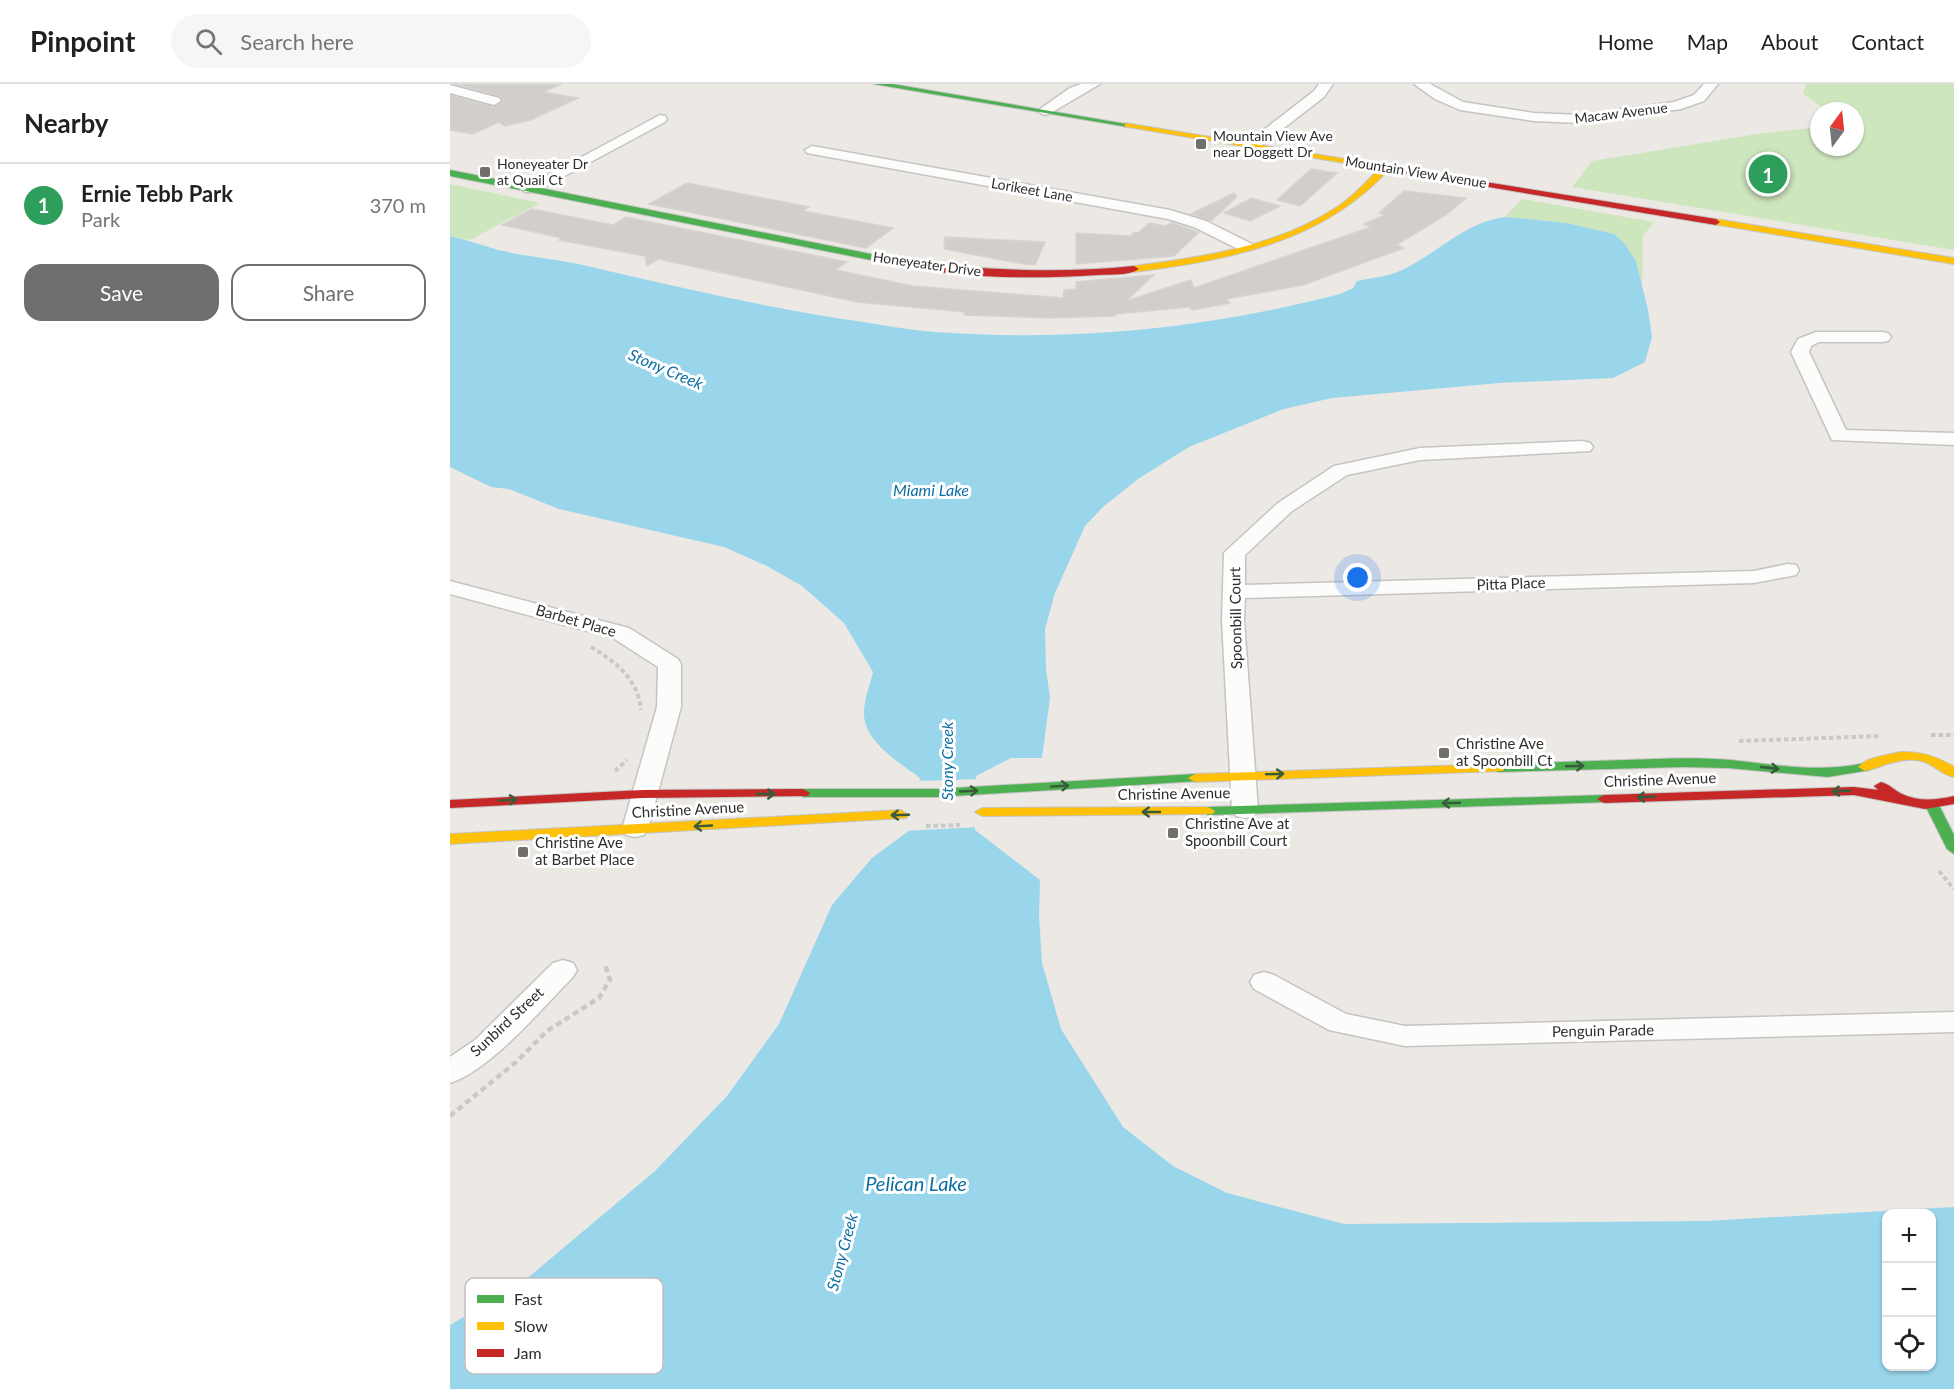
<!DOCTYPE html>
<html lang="en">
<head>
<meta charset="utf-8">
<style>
	:root { --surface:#fff; --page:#f6f6f6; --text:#202124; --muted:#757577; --line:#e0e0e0; --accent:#706f6e }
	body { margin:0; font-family:Lato,sans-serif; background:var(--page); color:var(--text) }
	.controls { position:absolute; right:18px; bottom:18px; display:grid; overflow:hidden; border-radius:12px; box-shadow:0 2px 4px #0004 }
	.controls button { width:54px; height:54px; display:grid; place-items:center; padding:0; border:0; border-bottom:2px solid var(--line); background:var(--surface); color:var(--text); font:30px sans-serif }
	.compass { position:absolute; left:1360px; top:18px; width:54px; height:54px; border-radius:50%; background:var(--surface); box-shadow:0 2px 4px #0004; rotate:15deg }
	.you { position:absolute; left:908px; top:494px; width:21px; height:21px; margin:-15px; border:4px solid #fff; border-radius:50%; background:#1a73e8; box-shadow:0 0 0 9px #1a73e833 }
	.badge { display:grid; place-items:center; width:39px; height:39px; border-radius:50%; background:var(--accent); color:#fff; font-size:20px; font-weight:700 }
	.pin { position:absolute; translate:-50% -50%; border:3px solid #fff; box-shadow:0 2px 6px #0006 }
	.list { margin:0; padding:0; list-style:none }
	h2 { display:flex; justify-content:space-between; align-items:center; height:78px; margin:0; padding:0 24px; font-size:26px }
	h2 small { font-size:20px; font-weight:400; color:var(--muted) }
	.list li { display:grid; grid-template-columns:39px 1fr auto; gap:18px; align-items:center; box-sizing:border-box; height:84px; padding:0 24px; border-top:2px solid var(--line) }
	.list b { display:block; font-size:22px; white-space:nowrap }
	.list p { margin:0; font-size:20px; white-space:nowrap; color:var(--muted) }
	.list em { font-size:20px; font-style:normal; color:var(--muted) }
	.actions { display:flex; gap:12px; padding:18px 24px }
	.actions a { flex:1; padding:14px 0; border:2px solid var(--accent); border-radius:18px; text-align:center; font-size:21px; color:var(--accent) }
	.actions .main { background:var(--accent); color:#fff }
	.icon { flex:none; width:33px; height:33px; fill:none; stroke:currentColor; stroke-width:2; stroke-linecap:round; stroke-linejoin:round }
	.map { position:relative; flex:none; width:1504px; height:1305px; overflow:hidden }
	header { display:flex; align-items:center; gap:36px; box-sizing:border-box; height:84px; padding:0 30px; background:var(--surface); border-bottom:2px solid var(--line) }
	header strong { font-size:28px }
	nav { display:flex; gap:33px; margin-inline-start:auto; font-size:21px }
	.search { width:420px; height:54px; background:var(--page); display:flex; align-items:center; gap:15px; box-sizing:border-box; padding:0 21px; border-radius:33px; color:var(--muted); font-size:22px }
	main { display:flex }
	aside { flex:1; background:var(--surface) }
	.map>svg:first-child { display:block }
	.green { fill:#cee6be }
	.water { fill:#99d6ec; fill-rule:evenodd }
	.pier { fill:#ece8e4 }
	.building { fill:#d1cecb; stroke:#d7d4d0; stroke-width:1.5 }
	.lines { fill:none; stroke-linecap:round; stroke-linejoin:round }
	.street-casing { stroke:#c5c4c5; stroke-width:3 }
	.fast-casing { stroke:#c5c4c5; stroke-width:2 }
	.slow-casing { stroke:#c5c4c5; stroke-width:2 }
	.jam-casing { stroke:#c5c4c5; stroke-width:2 }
	.path-far1 { stroke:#c9c9c8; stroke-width:4; stroke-dasharray:4.5 3; stroke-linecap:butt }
	.path { stroke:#c9c9c8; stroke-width:4.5; stroke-dasharray:6 4; stroke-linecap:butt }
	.street { fill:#fcfcfb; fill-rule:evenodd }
	.fast { fill:#4caf50; fill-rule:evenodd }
	.slow { fill:#ffc107; fill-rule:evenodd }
	.jam { fill:#c62828; fill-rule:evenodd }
	.oneway { stroke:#385b3a }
	.poi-dot { fill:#706f6e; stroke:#fff; stroke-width:2 }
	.labels { text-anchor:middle; stroke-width:6; stroke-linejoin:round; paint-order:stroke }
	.far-street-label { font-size:14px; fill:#2e2e2e; stroke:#fff }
	.far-poi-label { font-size:14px; fill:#2e2e2e; stroke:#fff; text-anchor:start }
	.street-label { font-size:15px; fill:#2e2e2e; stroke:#fff }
	.poi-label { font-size:15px; fill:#2e2e2e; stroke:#fff; text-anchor:start }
	.water-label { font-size:16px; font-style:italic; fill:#0d6fa3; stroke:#fff }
	.near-water-label { font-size:20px; font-style:italic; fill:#0d6fa3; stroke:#fff }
	.key { fill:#fff; stroke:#c0c0c0; stroke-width:1.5 }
	.key-label { font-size:16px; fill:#2e2e2e }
</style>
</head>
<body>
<header>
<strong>Pinpoint</strong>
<div class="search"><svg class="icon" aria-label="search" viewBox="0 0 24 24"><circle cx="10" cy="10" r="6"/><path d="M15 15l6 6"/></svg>Search here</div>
<nav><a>Home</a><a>Map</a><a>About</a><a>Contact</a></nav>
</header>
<main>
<aside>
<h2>Nearby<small></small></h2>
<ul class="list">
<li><span class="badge" style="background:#2e9e5b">1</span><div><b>Ernie Tebb Park</b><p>Park</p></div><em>370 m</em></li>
</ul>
<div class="actions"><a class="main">Save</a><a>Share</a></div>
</aside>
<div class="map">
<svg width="1504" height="1305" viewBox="0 0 1504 1305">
	<rect width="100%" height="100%" fill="#ece8e4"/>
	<g class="green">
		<path d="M1356,0h148v166l-382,-63 20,-26 165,-27 62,-7v20h36v-36h-28l-24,-17z"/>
		<path d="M0,100l90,19 -70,37 -20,-4z"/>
		<path d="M1072,115l132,23 -11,14 -1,49 -6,-24 -22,-27 -47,-11 -62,-6z"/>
	</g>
	<path class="water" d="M1055,133l62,6 47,11 10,9 12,18 12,49 4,27 -7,25 -32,16 -113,5 -168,15 -48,11 -95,38 -51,32 -35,28 -18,19 -30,67 -10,36 1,40 4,29 -8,60h-31l-35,18 -1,54 65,50 -1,34 3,49 19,66 62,98 50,39 54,27 117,31 363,-3 247,-14v182h-1504v-64l74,-44 131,-110 72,-75 52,-72 53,-119 40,-47 38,-28 10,-52c-20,-15 -57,-37 -56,-65 0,-13 6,-29 9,-41l-29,-49 -42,-37 -35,-20 -43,-19 -165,-38 -50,-20 -18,-2 -41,-20v-231c17,4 32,9 48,14 29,7 60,9 89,16 92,21 183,43 276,56 24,4 48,8 72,10 140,10 270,-3 405,-38l13,-6 4,-7c17,-4 33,-4 49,-13 34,-17 60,-46 99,-51zM1436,1130h46v152h-46z"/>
	<path class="pier" d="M529,695l-1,48 -74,4 3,-3 10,-47z"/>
	<g class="building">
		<path d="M5,0h107l-19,8 35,6 -47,22 -27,6 -5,-4 -26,12 -23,-4v-35l43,12 9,-4 1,-3 -3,-4z"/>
		<path d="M861,85l26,4 -37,33 -23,-6z"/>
		<path d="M237,99l122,24 -6,4 90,17 -27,20 -217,-44z"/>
		<path d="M954,107l62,7 -20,17 -50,30 8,3 -101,37 -77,14 4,4 -38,7 -3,-3 -74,7v2l-64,2 -87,-3 1,-3 -108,-10 -199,-43 -11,7 -2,-10 -86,-16 3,-2 -60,-13 30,-16 81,16 13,-8 221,45 -11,8 76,16 151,12 1,-8 12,-1v-7l78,-7 -28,26 65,-21 3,8 177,-61 -7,-3 21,-9 -6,-2z"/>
		<path d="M784,109l3,4 -26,24 -20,-7z"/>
		<path d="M801,114l29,8 -30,15 -26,-8z"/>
		<path d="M699,139l16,3 7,-3 27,9 -25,24 -98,8v-31l54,3 4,-4 4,1z"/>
		<path d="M495,153l100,5 -10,23 -11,-1 -80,-15z"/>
	</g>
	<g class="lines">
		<g class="street-casing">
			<g id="street">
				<path d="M631,0h19l-51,30 -5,1 -7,-4 33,-23z"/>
				<path d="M869,0h14l-9,13 -66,51h-10l-2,-3 2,-3 66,-51z"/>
				<path d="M964,0h16l33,18 71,11 46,2 94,-13 20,-7 10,-11h14l-14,17 -23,8 -101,14 -46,-2 -74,-11 -25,-11z"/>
				<path d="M0,1l49,13 2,3 -7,4 -44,-12z"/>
				<path d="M210,31l5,1 2,3 -2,3 -130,70h-10l-3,-3z"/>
				<path d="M362,62l358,64 36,11 46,23 2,3 -2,3h-12l-46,-23 -26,-8 -361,-66 -2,-3z"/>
				<path d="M1366,248h66l6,1 3,4 -3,4 -6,1h-63l-8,4 -2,6 37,78 108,3v12l-122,-5 -41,-88 7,-13z"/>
				<path d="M1133,357l7,2 3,4 -3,4 -170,9 -73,15 -55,36 -47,44v30l509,-14 34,-7 8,1 3,5 -3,5 -42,8 -509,15 -1,22 14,190 -4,6 -9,2 -9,-2 -4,-6 -10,-190 2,-67 4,-4 50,-46 56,-37 86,-18z"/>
				<path d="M0,497l179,47 49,31 3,5v43l-33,122 -4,6 -9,2 -9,-2 -4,-6 35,-122 1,-40 -45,-29 -163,-44z"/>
				<path d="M113,876l10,3 4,7 -4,7c-31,31 -82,93 -123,106v-26l25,-17 78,-77z"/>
				<path d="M814,888l10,3 72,39 59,12 549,-14v20l-549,14 -76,-16 -75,-41 -4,-7 4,-7z"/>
			</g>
		</g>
		<g class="fast-casing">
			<g id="fast">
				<path d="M424,0h18l240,41 -4,2z"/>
				<path d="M0,86l451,90 5,3 -5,3 -451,-90z"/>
				<path d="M1206,675c25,-1 50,-1 75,1 45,5 89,13 134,3l7,4 -2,3 -42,7 -100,-9 -45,-1 -185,5 -7,-4 7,-4z"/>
				<path d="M745,690l7,4 -2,3 -263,16h-134l-7,-4 7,-4h134z"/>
				<path d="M1154,711l7,4 -2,3 -401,13 -7,-4 7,-4z"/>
				<path d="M1482,717l7,4 15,30v19l-7,-5 -22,-44z"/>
			</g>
		</g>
		<g class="slow-casing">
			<g id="slow">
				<path d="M675,39l232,38 4,2 -4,2 -229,-38h-3z"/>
				<path d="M934,81l7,2c-67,75 -161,93 -257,105l-5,-3 5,-3c70,-9 146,-20 206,-61 16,-11 29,-27 44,-40z"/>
				<path d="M1266,135l238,39v6l-241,-40 -1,-2z"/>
				<path d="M1450,668c20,-1 37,4 54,15v10c-11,-2 -19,-11 -29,-15 -21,-7 -40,4 -60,9l-7,-4c9,-10 29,-12 42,-15z"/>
				<path d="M1048,680l7,4 -2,3 -308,11 -7,-4 7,-4z"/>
				<path d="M758,723l7,4 -2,3 -231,2 -7,-4 7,-4z"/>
				<path d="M451,726l7,5 -2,3 -456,26v-10z"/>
			</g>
		</g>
		<g class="jam-casing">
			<g id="jam">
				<path d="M904,77l362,58 4,3 -4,3 -359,-60 -4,-2z"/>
				<path d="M451,176c78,10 155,14 233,6l5,3c-10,7 -29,5 -41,6 -66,4 -136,4 -200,-10v-4z"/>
				<path d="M1431,698c8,2 13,8 21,12 17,8 34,6 52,2v8l-29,5 -71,-14 -250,8 -7,-4 7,-4 250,-8 24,3 -4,-4z"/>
				<path d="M353,705l7,4 -2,3 -165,2 -193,10v-8l193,-10z"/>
			</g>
		</g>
		<g class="path-far1">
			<path d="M141,563c25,15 47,32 50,63"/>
			<path d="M1481,651h23"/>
			<path d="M1289,657l142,-5"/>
			<path d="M165,687l12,-11"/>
			<path d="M476,742l34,-1"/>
			<path d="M1489,787l15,18"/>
		</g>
		<path class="path" d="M0,1032l66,-54 31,-31 52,-33 11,-18 -5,-15"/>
		<use href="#street" class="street"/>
		<use href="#fast" class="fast"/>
		<use href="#slow" class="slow"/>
		<use href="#jam" class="jam"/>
	</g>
	<defs><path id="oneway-shaft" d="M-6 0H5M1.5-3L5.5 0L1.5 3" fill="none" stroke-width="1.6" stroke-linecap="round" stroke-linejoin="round" transform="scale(1.5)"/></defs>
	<g class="oneway">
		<use href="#oneway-shaft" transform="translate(1125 682) rotate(-2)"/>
		<use href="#oneway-shaft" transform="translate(1320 684) rotate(6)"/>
		<use href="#oneway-shaft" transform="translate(825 690) rotate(-2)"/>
		<use href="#oneway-shaft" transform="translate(610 702) rotate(-4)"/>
		<use href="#oneway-shaft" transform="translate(519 707) rotate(-3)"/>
		<use href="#oneway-shaft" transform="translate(1391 707) rotate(178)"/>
		<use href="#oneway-shaft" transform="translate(316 710)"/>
		<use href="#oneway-shaft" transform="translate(1196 713) rotate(178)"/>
		<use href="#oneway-shaft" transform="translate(58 716) rotate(-4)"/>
		<use href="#oneway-shaft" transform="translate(1001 719) rotate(178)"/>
		<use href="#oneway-shaft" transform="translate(701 728) rotate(-180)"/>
		<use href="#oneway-shaft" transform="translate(450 731) rotate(178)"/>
		<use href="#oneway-shaft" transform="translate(253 742) rotate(177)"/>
	</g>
	<g class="poi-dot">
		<rect x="745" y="54" width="12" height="12" rx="3"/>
		<rect x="29" y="82" width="12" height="12" rx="3"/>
		<rect x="988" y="663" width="12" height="12" rx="3"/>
		<rect x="717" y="743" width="12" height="12" rx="3"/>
		<rect x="67" y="762" width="12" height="12" rx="3"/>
	</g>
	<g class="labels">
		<g class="far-street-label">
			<text transform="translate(1171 29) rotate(-7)" y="5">Macaw Avenue</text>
			<text transform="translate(966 88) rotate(9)" y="5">Mountain View Avenue</text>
			<text transform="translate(582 106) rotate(10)" y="5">Lorikeet Lane</text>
			<text transform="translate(477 180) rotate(8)" y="5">Honeyeater Drive</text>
		</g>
		<g class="far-poi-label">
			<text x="763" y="57">Mountain View Ave<tspan x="763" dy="16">near Doggett Dr</tspan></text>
			<text x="47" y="85">Honeyeater Dr<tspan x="47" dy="16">at Quail Ct</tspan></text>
		</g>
		<g class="street-label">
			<text transform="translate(1061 500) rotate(-2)" y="5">Pitta Place</text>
			<text transform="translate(786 534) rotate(-91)" y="5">Spoonbill Court</text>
			<text transform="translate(126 537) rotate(16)" y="5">Barbet Place</text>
			<text transform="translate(1210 696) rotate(-2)" y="5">Christine Avenue</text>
			<text transform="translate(724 710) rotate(-1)" y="5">Christine Avenue</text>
			<text transform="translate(238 726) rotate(-3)" y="5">Christine Avenue</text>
			<text transform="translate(57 938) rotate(-43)" y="5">Sunbird Street</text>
			<text transform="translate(1153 947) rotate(-1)" y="5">Penguin Parade</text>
		</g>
		<g class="poi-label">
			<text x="1006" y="665">Christine Ave<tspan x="1006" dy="17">at Spoonbill Ct</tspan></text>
			<text x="735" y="745">Christine Ave at<tspan x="735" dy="17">Spoonbill Court</tspan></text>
			<text x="85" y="764">Christine Ave<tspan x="85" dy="17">at Barbet Place</tspan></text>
		</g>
		<g class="water-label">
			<text transform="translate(216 285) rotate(23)" y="6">Stony Creek</text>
			<text x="481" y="412">Miami Lake</text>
			<text transform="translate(497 677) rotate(-90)" y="6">Stony Creek</text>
			<text transform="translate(392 1168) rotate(-75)" y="6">Stony Creek</text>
		</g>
		<g class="near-water-label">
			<text x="466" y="1107">Pelican Lake</text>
		</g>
	</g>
	<rect x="15" y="1194" width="198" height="96" rx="9" class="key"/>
	<rect x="27" y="1211" width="27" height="8" fill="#4caf50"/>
	<rect x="27" y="1238" width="27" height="8" fill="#ffc107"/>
	<rect x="27" y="1265" width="27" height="8" fill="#c62828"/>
	<g class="key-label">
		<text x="64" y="1221">Fast</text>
		<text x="64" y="1248">Slow</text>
		<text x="64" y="1275">Jam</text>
	</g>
</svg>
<div class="controls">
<button>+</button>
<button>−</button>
<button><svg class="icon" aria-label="locate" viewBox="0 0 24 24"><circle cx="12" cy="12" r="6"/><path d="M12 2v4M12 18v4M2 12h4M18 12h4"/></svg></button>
</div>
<svg class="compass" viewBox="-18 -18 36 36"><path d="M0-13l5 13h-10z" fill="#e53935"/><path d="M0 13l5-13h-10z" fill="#757577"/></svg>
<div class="you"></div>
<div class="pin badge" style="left:1318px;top:90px;background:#2e9e5b">1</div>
</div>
</main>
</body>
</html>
